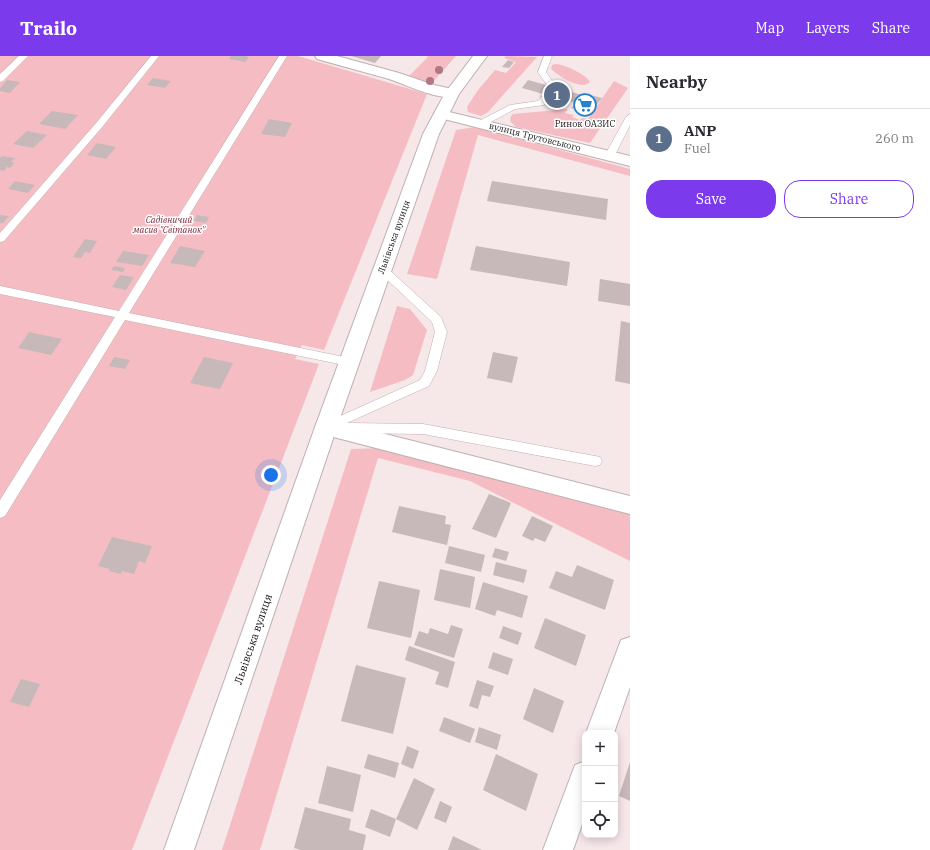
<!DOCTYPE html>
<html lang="en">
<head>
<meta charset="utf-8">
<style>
	:root { --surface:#fff; --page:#f7f7f7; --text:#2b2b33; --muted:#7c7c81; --line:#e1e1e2; --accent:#7c3aed }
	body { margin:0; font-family:"IBM Plex Serif",serif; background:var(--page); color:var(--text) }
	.controls { position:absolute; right:12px; bottom:12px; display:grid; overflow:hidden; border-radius:8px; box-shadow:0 2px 10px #0003 }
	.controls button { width:36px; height:36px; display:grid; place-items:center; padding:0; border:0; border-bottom:1px solid var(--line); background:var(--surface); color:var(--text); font:20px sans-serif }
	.you { position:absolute; left:271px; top:419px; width:14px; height:14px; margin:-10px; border:3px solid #fff; border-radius:50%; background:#1a73e8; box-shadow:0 0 0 6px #1a73e833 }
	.badge { display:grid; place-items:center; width:26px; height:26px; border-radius:50%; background:var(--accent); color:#fff; font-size:13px; font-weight:700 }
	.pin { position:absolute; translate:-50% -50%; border:2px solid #fff; box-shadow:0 1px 4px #0006 }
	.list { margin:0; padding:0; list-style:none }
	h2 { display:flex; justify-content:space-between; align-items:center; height:52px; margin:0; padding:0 16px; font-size:17px }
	h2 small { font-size:13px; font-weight:400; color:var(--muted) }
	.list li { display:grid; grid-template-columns:26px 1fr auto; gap:12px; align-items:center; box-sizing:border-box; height:60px; padding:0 16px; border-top:1px solid var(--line) }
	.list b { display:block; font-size:15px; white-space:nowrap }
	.list p { margin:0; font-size:13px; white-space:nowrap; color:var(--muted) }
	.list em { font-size:13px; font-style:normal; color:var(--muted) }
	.actions { display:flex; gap:8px; padding:12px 16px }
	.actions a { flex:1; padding:9px 0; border:1px solid var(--accent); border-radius:16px; text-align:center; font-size:14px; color:var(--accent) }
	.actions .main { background:var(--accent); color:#fff }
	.icon { flex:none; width:22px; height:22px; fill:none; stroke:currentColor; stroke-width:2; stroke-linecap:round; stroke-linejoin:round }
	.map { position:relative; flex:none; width:630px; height:794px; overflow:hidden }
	header { display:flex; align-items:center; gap:24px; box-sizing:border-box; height:56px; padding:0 20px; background:var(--accent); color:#fff }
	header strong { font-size:19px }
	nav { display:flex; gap:22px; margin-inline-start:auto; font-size:14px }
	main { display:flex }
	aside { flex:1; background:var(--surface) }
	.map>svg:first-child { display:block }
	.green { fill:#f5bdc3 }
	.building { fill:#c7b8b9 }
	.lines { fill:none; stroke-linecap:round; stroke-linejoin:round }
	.service-casing { stroke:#beb0b1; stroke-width:1 }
	.minor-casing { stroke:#beb0b1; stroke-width:2 }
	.primary-casing { stroke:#beb0b1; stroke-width:2 }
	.service { fill:#fff; fill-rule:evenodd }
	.minor { fill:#fff; fill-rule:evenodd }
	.primary { fill:#fff; fill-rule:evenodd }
	.tree { fill:#b07885 }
	.labels { text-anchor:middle; stroke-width:3; stroke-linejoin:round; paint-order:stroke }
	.far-poi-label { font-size:9px; fill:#1a1516; stroke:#fff }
	.far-street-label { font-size:9px; fill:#1a1516; stroke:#fff }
	.far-park-label { font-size:9px; font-style:italic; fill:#761e33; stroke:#fff }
	.street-label { font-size:11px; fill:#1a1516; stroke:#fff }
</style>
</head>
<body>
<header>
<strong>Trailo</strong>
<nav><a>Map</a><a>Layers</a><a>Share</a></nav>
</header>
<main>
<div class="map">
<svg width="630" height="794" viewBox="0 0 630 794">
	<rect width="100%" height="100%" fill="#f6e7e9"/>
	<g class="green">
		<path d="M0,0h298l129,38 -103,256 -22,-5 -7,14 24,5 -187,486h-132z"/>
		<path d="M426,0h30l-25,28 -23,-7 20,-20z"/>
		<path d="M506,0l31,1 -49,55 -7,4 -13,-4 -1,-5 11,-17 17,-20 11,3 10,-11 -12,-4z"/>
		<path d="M555,8c9,0 32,11 35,18 -10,9 -31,-6 -39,-13l1,-4z"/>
		<path d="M614,25l14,7 -38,55 -74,-16 -6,-6 1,-5 2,-2 55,-5 -3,4 9,2 -2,2 8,3 2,-2 6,1z"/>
		<path d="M475,71l155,42v7l-152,-41 -41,144 -30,-5 49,-144z"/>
		<path d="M397,250l13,3 17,21 -14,45 -8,5 -35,12z"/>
		<path d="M380,392l250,65v48l-160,-80 -92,-23 -118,392h-38l129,-401z"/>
	</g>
	<g class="building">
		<path d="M231,0h15l3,1 -4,5 -16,-3z"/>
		<path d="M351,0h30l-6,7z"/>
		<path d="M508,4l6,2 -5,6 -7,-1z"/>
		<path d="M153,22l18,3 -6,7 -18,-3z"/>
		<path d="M7,24l13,2 -10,11 -10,-2v-3z"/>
		<path d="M528,24l54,15 1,-2 19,5 -12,15 -19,-5 5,-5 -54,-15z"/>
		<path d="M52,55l26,4 -13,14 -26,-5z"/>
		<path d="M269,63l23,4 -7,14 -24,-3z"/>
		<path d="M27,75l20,4 -14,13 -20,-4z"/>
		<path d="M97,87l19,4 -10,12 -19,-4z"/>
		<path d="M2,100l13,2 -4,4 3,1 -4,5 -3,-1 -3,4 -4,-1v-12z"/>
		<path d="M15,125l20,4 -7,8 -20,-4z"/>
		<path d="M492,125l116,18 -2,21 -119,-19z"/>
		<path d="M0,159l9,1 -6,7h-3z"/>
		<path d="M197,159l12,2 -3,6 -12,-2z"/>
		<path d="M85,183l12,2 -7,12 -5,-1 -4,6 -8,-1z"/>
		<path d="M180,190l25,5 -10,16 -25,-4z"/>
		<path d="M476,190l94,16 -3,24 -97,-16z"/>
		<path d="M123,195l26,4 -7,11 -26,-4z"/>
		<path d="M114,210l11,2 -2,4 -12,-2z"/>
		<path d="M120,219l14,2 -8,13 -14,-3z"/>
		<path d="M600,223l30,5v22l-32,-5z"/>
		<path d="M621,265l9,2v61l-15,-3z"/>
		<path d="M29,276l33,7 -11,16 -33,-7z"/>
		<path d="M493,296l25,5 -6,26 -25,-5z"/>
		<path d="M114,301l16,3 -5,9 -16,-3z"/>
		<path d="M204,301l29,6 -13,26 -30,-6z"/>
		<path d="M489,438l22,9 -15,35 -24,-9z"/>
		<path d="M399,450l47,10 -1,8 6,1 -4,20 -55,-13z"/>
		<path d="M532,460l21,10 -8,16 -10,-4 -2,3 -11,-5z"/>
		<path d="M112,481l40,9 -7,17 -6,-2 -5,13 -12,-3 -1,3 -12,-3 1,-2 -12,-3z"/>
		<path d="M449,490l36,9 -4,17 -36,-9z"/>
		<path d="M495,492l14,4 -3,9 -14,-4z"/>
		<path d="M496,506l31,8 -3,13 -31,-8z"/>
		<path d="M577,509l37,15 -9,30 -56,-22 7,-17 16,6z"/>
		<path d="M440,513l35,8 -5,31 -36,-8z"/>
		<path d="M379,525l41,9 -9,48 -44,-10z"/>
		<path d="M483,526l45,14 -6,22 -25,-8 -2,6 -20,-7z"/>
		<path d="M545,562l41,17 -10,31 -42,-18z"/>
		<path d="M451,569l12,4 -9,29 -40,-13 5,-14 9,3 2,-6 18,6z"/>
		<path d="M503,570l19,7 -4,12 -19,-7z"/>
		<path d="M409,590l46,16 -7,26 -13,-4 4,-12 -34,-12z"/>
		<path d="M493,596l20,7 -5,16 -20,-7z"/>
		<path d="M356,609l50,13 -13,56 -52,-13z"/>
		<path d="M21,623l19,5 -11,23 -19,-5z"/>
		<path d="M477,624l17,6 -4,11 -8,-2 -4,14 -9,-3z"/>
		<path d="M534,632l30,13 -11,32 -30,-14z"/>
		<path d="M444,661l31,12 -5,14 -31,-12z"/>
		<path d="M479,671l22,8 -4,15 -22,-8z"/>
		<path d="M407,690l12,5 -6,18 -12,-5z"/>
		<path d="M368,698l31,9 -4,15 -31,-10z"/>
		<path d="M496,698l42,20 -12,37 -43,-21z"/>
		<path d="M630,706v39l-11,-5z"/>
		<path d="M327,710l34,9 -8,37 -35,-9z"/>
		<path d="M414,722l21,11 -18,41 -21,-11 -6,18 -25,-10 6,-18 25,10z"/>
		<path d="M440,745l12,6 -6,16 -12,-5z"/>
		<path d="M305,751l46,12 -2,11 17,5 -3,15h-62l-7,-2z"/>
		<path d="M453,780l29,14h-34z"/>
	</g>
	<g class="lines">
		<g class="service-casing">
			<g id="service">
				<path d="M19,0h9l-25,25 -3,1v-8z"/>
				<path d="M151,0h8l-56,70 -99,115 -4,1v-9l97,-111z"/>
				<path d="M279,0h8l-158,257 220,45 4,1 2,3 -2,3 -4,1 -224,-46 -120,196 -5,2v-18l115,-183 -115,-23v-8l119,25z"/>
				<path d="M544,0h8l-6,16 11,16 -13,17 -29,4 -30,16h-6l-1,-2 1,-2 31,-16 28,-4 11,-13 -11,-16z"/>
				<path d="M630,58v11l-15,30 -5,3 -3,-1 -2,-2 21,-38z"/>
				<path d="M382,210l4,1 55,50 6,15 -10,39 -8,15 -82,37 76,1 172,32 5,1 2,4 -2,4 -5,1 -172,-32 -78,-1 -4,-2 -2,-4 -10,4 -4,-2 -2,-3 2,-3 95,-43 5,-9 10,-39 -3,-10 -54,-51 -1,-2 1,-2z"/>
			</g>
		</g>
		<g class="minor-casing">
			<g id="minor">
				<path d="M315,0h22l62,17 35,12 23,5 2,3 -2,3c-19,5 -50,-11 -68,-17 -24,-7 -48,-13 -72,-20z"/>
				<path d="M441,54l189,46v10l-194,-49 -2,-3 2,-3z"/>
				<path d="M326,363l304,77v18l-312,-81 -3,-6 3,-6z"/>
				<path d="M630,581v50l-16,46h-28l35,-93z"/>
				<path d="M585,705v55l-12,34h-30l32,-85z"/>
			</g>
		</g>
		<g class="primary-casing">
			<path id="primary" d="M473,0h14l-28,38 -20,40 -102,293 -143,423h-30l151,-423 108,-293 22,-41z"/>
		</g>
		<use href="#service" class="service"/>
		<use href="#minor" class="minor"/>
		<use href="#primary" class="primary"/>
	</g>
	<g class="tree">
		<circle cx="439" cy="14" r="4"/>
		<circle cx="430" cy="25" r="4"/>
	</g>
	<defs>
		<g id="supermarket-ring" transform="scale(1.15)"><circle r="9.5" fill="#fff" stroke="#2481ce" stroke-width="1.5"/><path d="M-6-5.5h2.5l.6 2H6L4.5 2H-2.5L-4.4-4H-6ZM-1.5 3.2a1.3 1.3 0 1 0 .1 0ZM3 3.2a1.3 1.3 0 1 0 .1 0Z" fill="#2481ce"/></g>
	</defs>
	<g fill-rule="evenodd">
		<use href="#supermarket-ring" x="585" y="49"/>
	</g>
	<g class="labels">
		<g class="far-poi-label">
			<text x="585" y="71">Ринок ОАЗИС</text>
		</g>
		<g class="far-street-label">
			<text transform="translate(535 81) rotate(14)" y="3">вулиця Трутовського</text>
			<text transform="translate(394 181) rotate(-70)" y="3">Львівська вулиця</text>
		</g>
		<g class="far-park-label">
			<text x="169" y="167">Садівничий<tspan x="169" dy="10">масив "Світанок"</tspan></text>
		</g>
		<g class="street-label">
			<text transform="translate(253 583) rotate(-71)" y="4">Львівська вулиця</text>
		</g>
	</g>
</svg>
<div class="controls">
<button>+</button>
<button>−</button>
<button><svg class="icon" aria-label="locate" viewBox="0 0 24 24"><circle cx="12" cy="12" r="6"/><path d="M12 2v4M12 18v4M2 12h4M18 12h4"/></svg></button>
</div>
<div class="you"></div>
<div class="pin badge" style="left:557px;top:39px;background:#5c6f8a">1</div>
</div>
<aside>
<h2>Nearby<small></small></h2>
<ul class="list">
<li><span class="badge" style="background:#5c6f8a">1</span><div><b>ANP</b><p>Fuel</p></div><em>260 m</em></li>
</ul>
<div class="actions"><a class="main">Save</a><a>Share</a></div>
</aside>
</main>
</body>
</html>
